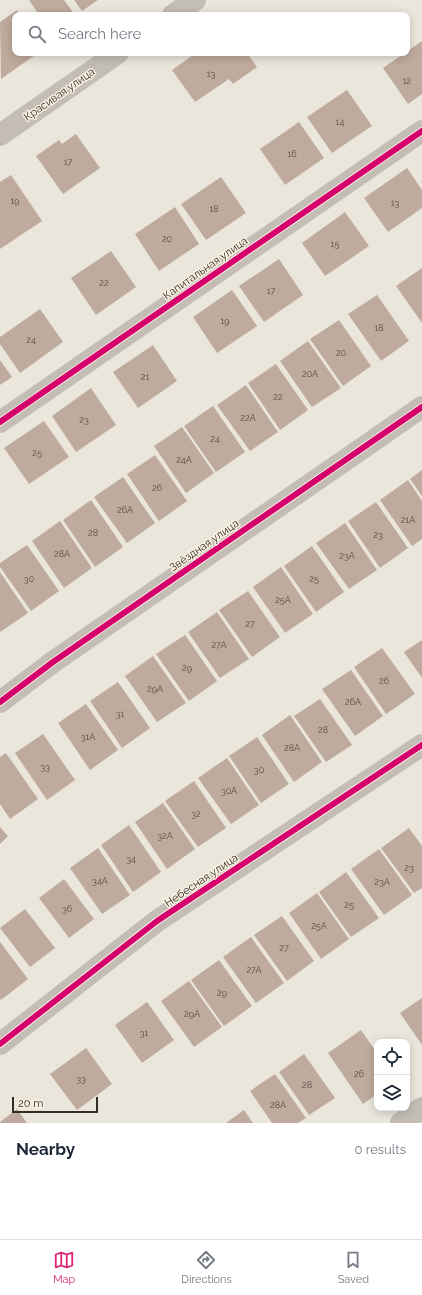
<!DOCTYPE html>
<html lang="en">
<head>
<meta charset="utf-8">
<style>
	:root { --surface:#fff; --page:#f6f6f7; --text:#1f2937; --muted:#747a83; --line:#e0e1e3; --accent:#db2777 }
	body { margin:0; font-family:Raleway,sans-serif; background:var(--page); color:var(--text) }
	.controls { position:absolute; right:12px; bottom:12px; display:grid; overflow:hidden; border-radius:8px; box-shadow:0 2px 10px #0003 }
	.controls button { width:36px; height:36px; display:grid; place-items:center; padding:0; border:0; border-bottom:1px solid var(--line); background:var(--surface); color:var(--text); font:20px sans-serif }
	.scale { position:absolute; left:12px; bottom:10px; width:86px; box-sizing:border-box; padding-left:4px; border:2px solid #332b25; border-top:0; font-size:11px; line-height:14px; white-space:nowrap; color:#332b25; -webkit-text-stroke:3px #f9f1e2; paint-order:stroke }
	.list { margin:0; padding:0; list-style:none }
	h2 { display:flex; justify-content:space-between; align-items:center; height:52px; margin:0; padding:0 16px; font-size:17px }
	h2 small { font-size:13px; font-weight:400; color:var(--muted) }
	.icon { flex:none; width:22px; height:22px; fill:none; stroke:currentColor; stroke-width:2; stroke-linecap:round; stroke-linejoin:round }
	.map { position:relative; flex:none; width:422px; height:1123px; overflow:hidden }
	.search { position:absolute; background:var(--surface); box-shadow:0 2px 10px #0003; left:12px; right:12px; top:12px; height:44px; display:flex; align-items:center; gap:10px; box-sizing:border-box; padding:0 14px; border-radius:8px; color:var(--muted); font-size:15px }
	.sheet { height:116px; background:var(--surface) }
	nav { display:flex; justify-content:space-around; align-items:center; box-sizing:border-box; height:56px; border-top:1px solid var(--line); background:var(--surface); font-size:11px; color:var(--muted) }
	nav a { display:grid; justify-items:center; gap:2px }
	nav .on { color:var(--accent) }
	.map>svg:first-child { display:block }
	.building { fill:#bfab9d }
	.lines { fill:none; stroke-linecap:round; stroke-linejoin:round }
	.street { stroke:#c3bdb6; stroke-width:22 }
	.cycleway-casing { stroke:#f9f1e2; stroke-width:8 }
	.cycleway { stroke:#d6006c; stroke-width:6 }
	.labels { text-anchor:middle; stroke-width:3; stroke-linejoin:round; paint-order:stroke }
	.number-label { font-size:9px; fill:#564b43 }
	.street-label { font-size:11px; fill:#332b25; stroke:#f9f1e2 }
</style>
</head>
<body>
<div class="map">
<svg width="422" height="1123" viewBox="0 0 422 1123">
	<rect width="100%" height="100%" fill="#ebe6dc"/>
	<g class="building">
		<path d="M29,0h35l11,15h-36z"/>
		<path d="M74,0h24l-16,11z"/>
		<path d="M17,10l3,5h-5v38h23l-37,26 -1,-57z"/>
		<path d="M422,41v53l-14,10 -25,-36z"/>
		<path d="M196,53h51l10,14 -24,17 -4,-5 -34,23 -23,-32z"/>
		<path d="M347,90l25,36 -40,27 -25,-36z"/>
		<path d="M299,122l25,36 -39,27 -25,-36z"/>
		<path d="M76,134l24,34 -37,26 -27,-38 23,-16 3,4z"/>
		<path d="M407,168l15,22v18l-34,24 -24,-34z"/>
		<path d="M11,175l31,46 -42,28v-67z"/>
		<path d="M221,177l25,36 -40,27 -25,-36z"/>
		<path d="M175,207l24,37 -40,27 -24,-37z"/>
		<path d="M345,212l24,34 -44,30 -23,-33z"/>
		<path d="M111,251l25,36 -40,28 -25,-37z"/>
		<path d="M279,259l24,36 -39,27 -25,-36z"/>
		<path d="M422,268v55l-26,-37z"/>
		<path d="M232,290l25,36 -40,27 -24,-36z"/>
		<path d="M377,295l32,46 -28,20 -33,-47z"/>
		<path d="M40,309l23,33 -43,31 -20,-29v-7z"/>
		<path d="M339,320l32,46 -28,20 -33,-47z"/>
		<path d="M308,341l33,47 -29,19 -32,-46z"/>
		<path d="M153,345l24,36 -39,27 -25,-36z"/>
		<path d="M0,360l12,17 -12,8z"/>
		<path d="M276,364l32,46 -28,20 -32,-47z"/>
		<path d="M246,385l32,47 -28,19 -33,-46z"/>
		<path d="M91,388l25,37 -40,27 -24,-36z"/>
		<path d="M213,406l32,46 -29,20 -32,-46z"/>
		<path d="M44,421l25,36 -40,27 -25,-36z"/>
		<path d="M182,427l32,46 -28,20 -32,-47z"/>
		<path d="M155,455l32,46 -28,20 -32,-47z"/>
		<path d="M422,470v26l-12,-17z"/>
		<path d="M123,477l32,46 -28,20 -33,-46z"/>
		<path d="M408,480l14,21v38l-10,7 -32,-46z"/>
		<path d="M91,500l32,47 -28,20 -32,-47z"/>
		<path d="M376,502l32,46 -28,20 -32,-47z"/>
		<path d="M60,521l32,47 -28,20 -32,-47z"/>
		<path d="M345,523l32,47 -28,19 -33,-46z"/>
		<path d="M27,545l32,46 -28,20 -31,-44v-4z"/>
		<path d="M312,546l32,46 -28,20 -32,-46z"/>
		<path d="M281,567l32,47 -28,19 -32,-46z"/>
		<path d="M0,572l28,41 -28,19z"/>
		<path d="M248,591l32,46 -28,20 -33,-47z"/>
		<path d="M217,612l32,47 -29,19 -32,-46z"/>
		<path d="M185,635l32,46 -28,20 -33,-47z"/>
		<path d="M422,640v38l-18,-26z"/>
		<path d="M382,648l33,46 -29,20 -32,-47z"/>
		<path d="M153,656l33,47 -29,19 -32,-46z"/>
		<path d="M351,670l32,46 -28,20 -33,-47z"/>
		<path d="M118,682l32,46 -28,20 -32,-47z"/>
		<path d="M320,699l32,46 -26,17 -32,-46z"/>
		<path d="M86,704l32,46 -28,20 -32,-47z"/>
		<path d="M290,715l32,47 -28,20 -32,-47z"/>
		<path d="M43,734l32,46 -28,20 -32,-47z"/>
		<path d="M257,737l32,47 -28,19 -32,-47z"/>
		<path d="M6,753l32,46 -28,20 -10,-15v-47z"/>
		<path d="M227,758l32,47 -28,19 -33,-46z"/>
		<path d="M194,781l32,47 -28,19 -33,-46z"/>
		<path d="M163,803l32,46 -28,20 -32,-47z"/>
		<path d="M129,825l32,47 -28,20 -32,-47z"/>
		<path d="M0,827l8,9 -8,8z"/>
		<path d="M409,828l13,18v42l-8,5 -33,-45z"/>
		<path d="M98,848l32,47 -28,19 -32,-46z"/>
		<path d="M379,849l33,46 -28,20 -33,-46z"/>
		<path d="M346,872l33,46 -28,19 -32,-45z"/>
		<path d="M64,879l30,40 -25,19 -30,-40z"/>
		<path d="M317,893l32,46 -28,20 -32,-46z"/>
		<path d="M25,909l30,39 -25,19 -30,-39z"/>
		<path d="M282,916l32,45 -27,20 -33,-46z"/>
		<path d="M251,937l33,46 -28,20 -33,-46z"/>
		<path d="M0,942l28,37 -27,21 -1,-2z"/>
		<path d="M219,960l33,46 -28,20 -33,-46z"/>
		<path d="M189,981l33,46 -28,20 -33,-46z"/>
		<path d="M422,998v47l-22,-32z"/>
		<path d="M147,1002l27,38 -32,23 -27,-38z"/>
		<path d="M361,1030l16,23v41l-14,10 -35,-51z"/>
		<path d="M86,1048l26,36 -35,26 -27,-36z"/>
		<path d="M304,1054l31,44 -26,17 -30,-43z"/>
		<path d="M275,1074l31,44 -8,5h-26l-22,-32z"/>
		<path d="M17,1109l10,14h-27v-1z"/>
		<path d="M244,1110l9,13h-27z"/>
	</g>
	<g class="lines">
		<g class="street">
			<path d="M173,15l22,-15"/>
			<path d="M0,135l118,-82"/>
			<path d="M0,422l422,-291"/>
			<path d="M0,702l53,-40 369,-255"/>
			<path d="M0,1044l157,-123 265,-176"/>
			<path d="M401,1123l21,-15"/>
		</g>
		<g class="cycleway-casing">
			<g id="cycleway">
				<path d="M0,422l422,-291"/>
				<path d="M0,702l53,-40 369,-255"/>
				<path d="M0,1044l157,-123 265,-176"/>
			</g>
		</g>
		<use href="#cycleway" class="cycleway"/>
	</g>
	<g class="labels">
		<g class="number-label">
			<text x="211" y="77">13</text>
			<text x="407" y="84">12</text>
			<text x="340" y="125">14</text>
			<text x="292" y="157">16</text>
			<text x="68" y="165">17</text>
			<text x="15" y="204">19</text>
			<text x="395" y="206">13</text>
			<text x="214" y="212">18</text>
			<text x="167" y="242">20</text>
			<text x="335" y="247">15</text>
			<text x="104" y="286">22</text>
			<text x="271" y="294">17</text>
			<text x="225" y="324">19</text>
			<text x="379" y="331">18</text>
			<text x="31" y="343">24</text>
			<text x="341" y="356">20</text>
			<text x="310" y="377">20А</text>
			<text x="145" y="380">21</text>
			<text x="278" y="400">22</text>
			<text x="248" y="421">22А</text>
			<text x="84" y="423">23</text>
			<text x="215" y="442">24</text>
			<text x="37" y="456">25</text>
			<text x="184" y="463">24А</text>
			<text x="157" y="491">26</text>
			<text x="125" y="513">26А</text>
			<text x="408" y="523">21А</text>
			<text x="93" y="536">28</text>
			<text x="378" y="538">23</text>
			<text x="62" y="557">28А</text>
			<text x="347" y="559">23А</text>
			<text x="29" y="582">30</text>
			<text x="314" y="582">25</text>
			<text x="283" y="603">25А</text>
			<text x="250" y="627">27</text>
			<text x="219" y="648">27А</text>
			<text x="187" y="671">29</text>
			<text x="384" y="684">26</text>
			<text x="155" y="692">29А</text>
			<text x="353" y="705">26А</text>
			<text x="120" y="717">31</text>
			<text x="323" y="733">28</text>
			<text x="88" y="740">31А</text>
			<text x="292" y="751">28А</text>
			<text x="45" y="770">33</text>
			<text x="259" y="773">30</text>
			<text x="229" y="794">30А</text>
			<text x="196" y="817">32</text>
			<text x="165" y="839">32А</text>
			<text x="131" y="862">34</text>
			<text x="409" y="871">23</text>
			<text x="100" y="884">34А</text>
			<text x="382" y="885">23А</text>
			<text x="349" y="908">25</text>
			<text x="67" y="912">36</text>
			<text x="319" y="929">25А</text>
			<text x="284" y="951">27</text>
			<text x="254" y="973">27А</text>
			<text x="222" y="996">29</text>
			<text x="192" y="1017">29А</text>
			<text x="144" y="1036">31</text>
			<text x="359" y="1077">26</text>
			<text x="81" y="1082">33</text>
			<text x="307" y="1088">28</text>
			<text x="278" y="1108">28А</text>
		</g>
		<g class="street-label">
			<text transform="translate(59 94) rotate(-35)" y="4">Красивая улица</text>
			<text transform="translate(205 268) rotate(-35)" y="4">Капитальная улица</text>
			<text transform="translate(204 545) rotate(-35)" y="4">Звёздная улица</text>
			<text transform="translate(201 880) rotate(-34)" y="4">Небесная улица</text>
		</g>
	</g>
</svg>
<div class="controls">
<button><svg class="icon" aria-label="locate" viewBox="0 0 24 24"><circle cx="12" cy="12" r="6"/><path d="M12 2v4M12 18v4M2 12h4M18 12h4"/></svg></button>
<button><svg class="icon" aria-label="layers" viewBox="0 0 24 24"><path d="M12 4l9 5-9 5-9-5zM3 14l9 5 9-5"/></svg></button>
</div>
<div class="scale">20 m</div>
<div class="search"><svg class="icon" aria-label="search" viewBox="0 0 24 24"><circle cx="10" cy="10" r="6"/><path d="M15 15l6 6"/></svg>Search here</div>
</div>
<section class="sheet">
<h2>Nearby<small>0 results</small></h2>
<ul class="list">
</ul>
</section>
<nav>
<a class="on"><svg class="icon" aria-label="map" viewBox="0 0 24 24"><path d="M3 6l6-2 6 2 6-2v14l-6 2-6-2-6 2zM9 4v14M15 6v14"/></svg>Map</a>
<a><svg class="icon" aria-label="directions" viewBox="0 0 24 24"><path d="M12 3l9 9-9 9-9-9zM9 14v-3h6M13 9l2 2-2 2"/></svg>Directions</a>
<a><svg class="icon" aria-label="saved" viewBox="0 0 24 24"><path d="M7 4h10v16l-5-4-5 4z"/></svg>Saved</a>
</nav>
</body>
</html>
